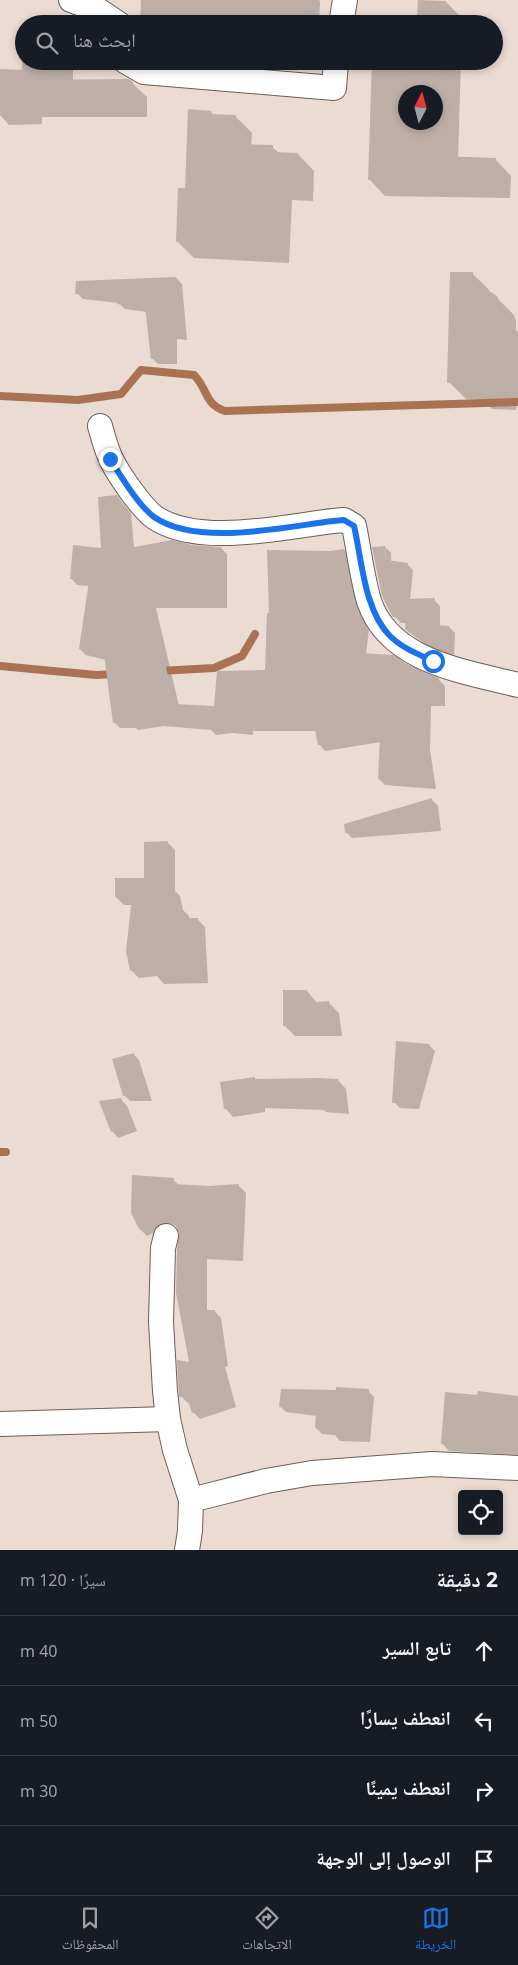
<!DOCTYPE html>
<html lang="ar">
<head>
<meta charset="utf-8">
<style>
	:root { --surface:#171b24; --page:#242831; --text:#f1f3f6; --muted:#9ea1a6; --line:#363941; --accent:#1a73e8 }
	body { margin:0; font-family:"Noto Sans","Noto Naskh Arabic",sans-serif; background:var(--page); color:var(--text); direction:rtl }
	.controls { position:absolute; right:15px; bottom:15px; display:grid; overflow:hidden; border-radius:5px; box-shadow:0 2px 8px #0003 }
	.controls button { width:45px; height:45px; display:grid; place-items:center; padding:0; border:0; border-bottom:1px solid var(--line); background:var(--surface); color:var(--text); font:25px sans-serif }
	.compass { position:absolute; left:398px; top:85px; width:45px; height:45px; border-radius:50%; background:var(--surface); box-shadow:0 2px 8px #0003; rotate:6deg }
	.stop { position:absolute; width:15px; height:15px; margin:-11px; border:4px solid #1a73e8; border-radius:50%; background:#fff }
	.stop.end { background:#1a73e8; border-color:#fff; box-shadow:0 1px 5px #0008 }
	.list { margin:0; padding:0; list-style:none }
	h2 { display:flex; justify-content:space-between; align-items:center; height:65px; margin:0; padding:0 20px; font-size:21px }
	h2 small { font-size:16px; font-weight:400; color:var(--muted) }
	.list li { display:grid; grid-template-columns:32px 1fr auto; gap:15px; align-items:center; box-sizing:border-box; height:70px; padding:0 20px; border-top:1px solid var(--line) }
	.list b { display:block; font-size:19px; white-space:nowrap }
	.list em { font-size:16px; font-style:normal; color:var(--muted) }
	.icon { flex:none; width:28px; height:28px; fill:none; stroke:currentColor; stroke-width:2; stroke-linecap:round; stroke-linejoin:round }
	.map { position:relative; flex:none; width:518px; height:1550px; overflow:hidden; direction:ltr }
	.search { position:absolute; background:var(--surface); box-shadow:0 2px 8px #0003; left:15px; right:15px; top:15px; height:55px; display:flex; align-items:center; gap:12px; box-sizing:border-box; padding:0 18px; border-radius:28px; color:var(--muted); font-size:19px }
	.sheet { height:345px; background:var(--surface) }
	nav { display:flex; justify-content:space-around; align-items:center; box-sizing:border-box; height:70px; border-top:1px solid var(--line); background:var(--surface); font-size:14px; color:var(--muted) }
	nav a { display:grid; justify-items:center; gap:2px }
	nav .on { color:var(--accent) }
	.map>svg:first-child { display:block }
	.shadow { fill:#0003; fill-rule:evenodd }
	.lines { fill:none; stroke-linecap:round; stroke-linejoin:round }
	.stream { stroke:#a97252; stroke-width:8 }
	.building { fill:#beafa8; fill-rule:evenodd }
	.street-casing { stroke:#6c5f58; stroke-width:26 }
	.street { stroke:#fff; stroke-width:24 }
	.route { stroke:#1a73e8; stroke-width:6 }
</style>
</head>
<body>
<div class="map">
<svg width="518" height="1550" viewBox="0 0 518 1550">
	<rect width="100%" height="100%" fill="#eadbd3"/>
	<g class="shadow">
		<path d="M142,0h177l1,2 -1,22h-178z"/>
		<path d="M446,2l16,16v6h-68l24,-7z"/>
		<path d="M23,35l1,26h49v20l59,2 15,14v20h-105v7l-33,1 -9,-10v-44l22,1z"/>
		<path d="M154,61h163l-1,8 -71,-5v6l-44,-2 -4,-4z"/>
		<path d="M373,61h88l-3,97 37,1 16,17 -1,22 -125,-2 -16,-17zM406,92h30v30h-30z"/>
		<path d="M211,112l3,4h21l17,17 -1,13 21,1 8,7h18l16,17 -1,30 -21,-1 -3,63 -95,-5 -17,-17 9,-52z"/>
		<path d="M472,273l17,17v2l7,5 18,18 2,6v9l2,2v69l-2,9 -24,-1 -9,-9 -17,-1 -17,-17z"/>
		<path d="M176,278l6,6 5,56 -10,-1v25h-19l-6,-6 -5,-46 -22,-3 -7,-6 -35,-4 -6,-6z"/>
		<path d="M117,497l14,16 3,35 58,-2 29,2 6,6v54h-71l23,98 37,1 50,-35 64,-120 14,-2 6,7 9,46 10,25 -3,27 38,9 34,15 7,7v20h-14l-1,44 6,39 -51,-4 -6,-6 2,-37 -56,9 -6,-7 -3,-13h-63v4l-21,-2 -16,2 -5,-5 -47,-4 -26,4 -2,-2h-16l-6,-6 -8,-62 -20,-5 -6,-6 9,-63 -12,-1 -6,-7 31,-29z"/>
		<path d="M385,547l6,6v9l16,2 6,6 -3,30h24l6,6v21h9l6,6 -1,22 -11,-2 -18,-9 -19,-15 1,-6h-6l-9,-10z"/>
		<path d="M432,800l6,6 3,25 -89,7 -6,-6z"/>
		<path d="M167,842l8,8v41l5,5 3,14 6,6v3h8l8,8 3,56 -44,1 -7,-8 -18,2 -8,-8 1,-65h-8l-8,-8 30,-18z"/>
		<path d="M307,991l10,12 11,-1 11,11 3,23h-47l-10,-10z"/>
		<path d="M398,1043l31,2 6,6 -16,58 -19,-1 -6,-6z"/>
		<path d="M133,1054l6,6 13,41h-22l-6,-6z"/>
		<path d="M256,1080h82l8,9 3,25 -23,-2 -2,-2 -59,-2v4l-32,5 -8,-9z"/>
		<path d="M121,1100l6,6 10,25 -19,7 -5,-6 -12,-30z"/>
		<path d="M173,1180l6,5 30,3 30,-2 7,7 -3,68 -36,-2v52h7l7,7 7,48 -3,1 11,40 -36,12 -7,-7 -3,-10 -2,1 -7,-7 10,-32 -11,-134 -8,-7 -25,13 -7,-7 -8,-16z"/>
		<path d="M368,1391l6,6 -4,45 -30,-1 -5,-6 -13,-1 -6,-6 1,-12 -31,-4 -6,-6z"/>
		<path d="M518,1397v58l-69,-4 -6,-7z"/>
	</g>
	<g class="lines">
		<g class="stream">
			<path d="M0,396l78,4 43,-6 20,-24 53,5c14,14 10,29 31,36l293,-9"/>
			<path d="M0,666l96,9 19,-1"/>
			<path d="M159,671l55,-3 28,-12 13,-22"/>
			<path d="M0,1152h6"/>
		</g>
	</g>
	<g class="building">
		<path d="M141,0h164l-1,24h-164z"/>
		<path d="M418,0l28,1 -1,23h-52v-9l24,1z"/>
		<path d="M372,61h72l-3,95 55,2 -2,24 -126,-2zM406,92h30v30h-30z"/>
		<path d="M0,69l24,1v10l105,-1 4,3v21h-105v7h-28z"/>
		<path d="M188,109l23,2v3l25,1 -2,29 39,1v7l25,1 -1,32 -21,-1 -3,63 -97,-5 2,-54h7z"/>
		<path d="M450,272h23l-1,14 19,6 6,4 3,7 -1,21h13l-2,61 -9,-1 -1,10 -26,-1v-9l-27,-1z"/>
		<path d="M176,277l6,58 -11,-1 1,25h-21l-6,-52 -28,-3 1,-6 -43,-4 1,-13z"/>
		<path d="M117,495l8,11 4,42 43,-8 20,5 29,2v56l-71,-1 25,102 39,2 3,-35 48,-1 2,-57h2l-2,-63 63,1 14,-2 9,46 11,26 -4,32 34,2 11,8 34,15v22l-14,1 -1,42 6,40 -52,-4 2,-43 -62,9 -4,-20h-67v4l-22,-2 -17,2v-5l-51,-4 -26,4 -1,-2 -17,1 -9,-68 -9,-1v-1l-16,-4 10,-68 -19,-2 3,-34 28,3 -3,-51z"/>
		<path d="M385,546l1,14 22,3 -4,36 31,-1 -1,27 15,1 -1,24 -12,-2 -18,-9 -13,-10 1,-10 -13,-2 -2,-3 -9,-18 -10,-49z"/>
		<path d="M432,798l4,27 -91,8 -1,-9z"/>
		<path d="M168,841v47l5,-1 4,20h5l-1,11h17l3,58h-46l1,-9 -26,4 -4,-20 6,-54h-17v-19h29v-36z"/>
		<path d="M283,990h24v13l22,-2 3,25h-49z"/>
		<path d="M396,1041l33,3 -15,60 -22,-1z"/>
		<path d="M134,1053l13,42 -24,1 -11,-37z"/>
		<path d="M255,1077v2l64,-1 19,1 3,27 -24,-2v-2l-60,-2v4l-33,5 -4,-27z"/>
		<path d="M121,1098l11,27 -21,7 -12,-31z"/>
		<path d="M132,1175l42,3 -1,6 36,2 30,-2 -3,71 -36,-2v57h15l7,49 -4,1 11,40 -12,3v2l-25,8 -6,-18 -7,2 -2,-37 12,2 -13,-69 1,-43 2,-17 -3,-7 -6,-3 1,-10 -32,16 -8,-16z"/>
		<path d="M336,1387l33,2 -4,48 -32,-2v-5l-18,-2 1,-17 -37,-4 2,-18 55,1z"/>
		<path d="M478,1391l40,5v54l-30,-4v2l-47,-4 4,-52 32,3z"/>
	</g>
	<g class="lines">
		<g class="street-casing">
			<g id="street">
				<path d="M71,0l27,10 21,14"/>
				<path d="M341,24l4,-24"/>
				<path d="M125,61l19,11 190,16 2,-27"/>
				<path d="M100,426c3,11 6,23 11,33 7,15 30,48 43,58 44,30 129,10 179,4l11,-1 10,6c5,24 8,51 15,75 20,61 95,70 149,84"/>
				<path d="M166,1236l-3,12 -2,74 4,69 3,28 7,31 16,50 -1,31 -3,19"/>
				<path d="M0,1424l168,-5"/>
				<path d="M191,1500l75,-19 46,-8 120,-9 86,4"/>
			</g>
		</g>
		<use href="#street" class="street"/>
	</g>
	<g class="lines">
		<path class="route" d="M110,459c11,17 28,46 44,58 44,30 129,10 179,4l11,-1 10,6c8,34 10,84 36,110 12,12 28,18 43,25"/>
	</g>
</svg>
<div class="controls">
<button><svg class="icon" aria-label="locate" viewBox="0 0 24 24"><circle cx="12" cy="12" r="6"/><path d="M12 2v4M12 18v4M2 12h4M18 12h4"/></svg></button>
</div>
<svg class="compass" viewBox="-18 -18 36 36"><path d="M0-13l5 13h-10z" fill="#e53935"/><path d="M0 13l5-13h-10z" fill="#9ea1a6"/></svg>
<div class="stop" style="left:433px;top:661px"></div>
<div class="stop end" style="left:110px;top:459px"></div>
<div class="search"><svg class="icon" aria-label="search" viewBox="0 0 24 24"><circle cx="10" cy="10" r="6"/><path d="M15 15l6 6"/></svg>ابحث هنا</div>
</div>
<section class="sheet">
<h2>2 دقيقة<small>سيرًا · 120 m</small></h2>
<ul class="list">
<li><svg class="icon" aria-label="ahead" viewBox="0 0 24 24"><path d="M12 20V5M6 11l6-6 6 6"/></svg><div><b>تابع السير</b></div><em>40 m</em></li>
<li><svg class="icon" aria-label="left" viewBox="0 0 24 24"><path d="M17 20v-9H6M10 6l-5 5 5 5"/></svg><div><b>انعطف يسارًا</b></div><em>50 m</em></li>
<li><svg class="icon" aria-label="right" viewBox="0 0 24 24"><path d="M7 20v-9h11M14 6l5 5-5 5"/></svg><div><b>انعطف يمينًا</b></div><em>30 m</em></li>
<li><svg class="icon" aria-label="arrive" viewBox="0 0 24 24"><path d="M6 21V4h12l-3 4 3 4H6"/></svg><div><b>الوصول إلى الوجهة</b></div></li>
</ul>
</section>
<nav>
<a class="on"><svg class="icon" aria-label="map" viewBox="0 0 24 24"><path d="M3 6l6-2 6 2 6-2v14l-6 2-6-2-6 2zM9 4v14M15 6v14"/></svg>الخريطة</a>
<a><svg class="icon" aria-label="directions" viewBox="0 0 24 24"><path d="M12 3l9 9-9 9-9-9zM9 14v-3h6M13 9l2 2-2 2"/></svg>الاتجاهات</a>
<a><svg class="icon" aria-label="saved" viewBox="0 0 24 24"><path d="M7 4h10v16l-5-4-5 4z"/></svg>المحفوظات</a>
</nav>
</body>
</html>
